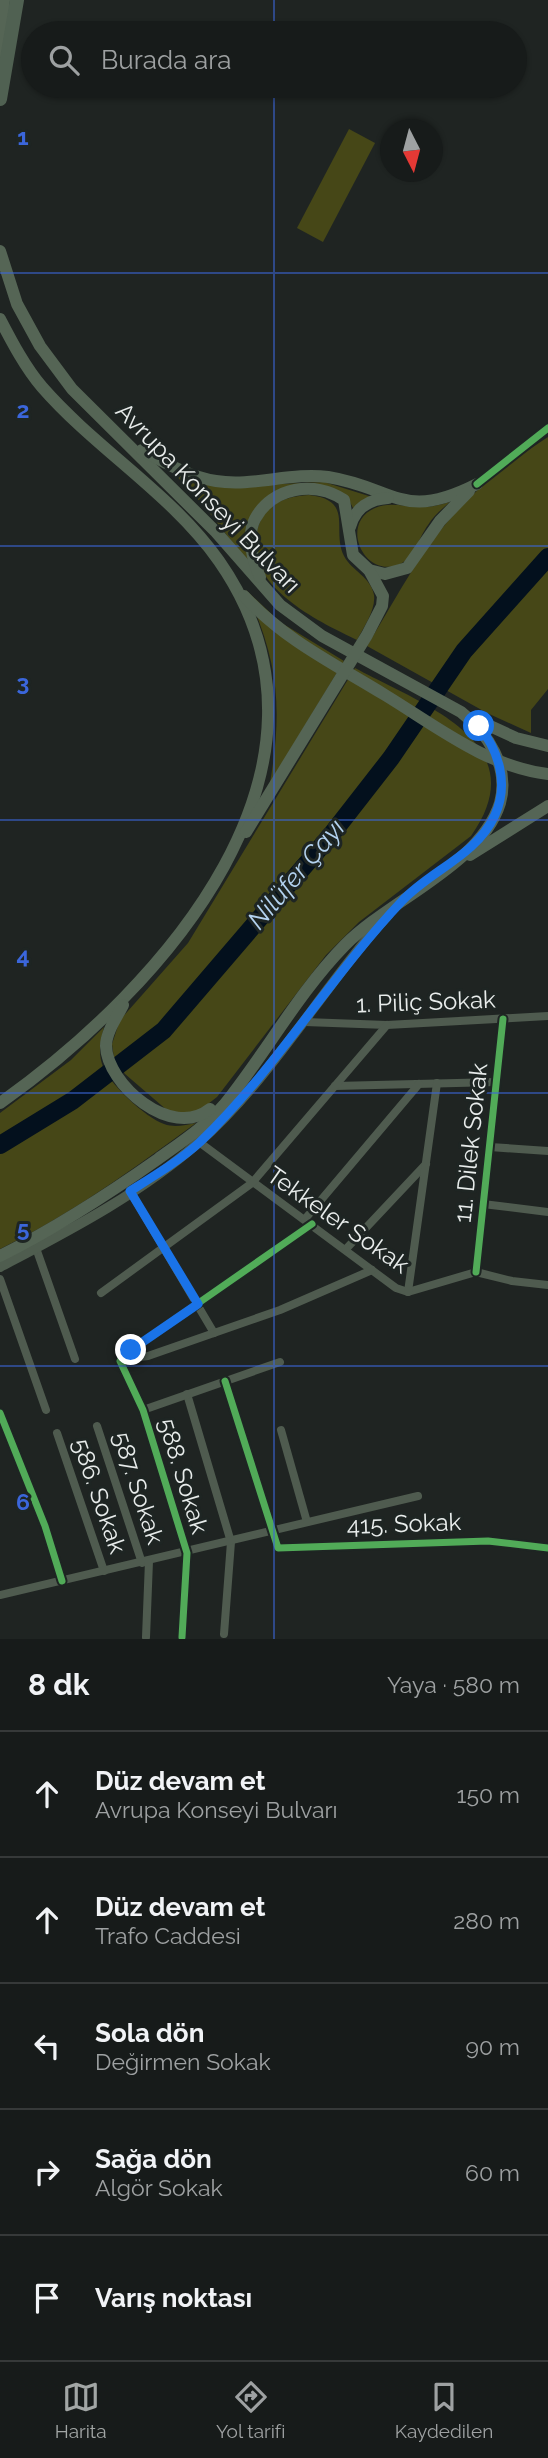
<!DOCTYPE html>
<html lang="tr">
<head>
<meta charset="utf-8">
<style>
	:root { --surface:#171b1a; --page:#242827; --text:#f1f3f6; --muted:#9ea1a2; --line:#363939; --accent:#a2a6a5 }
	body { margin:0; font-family:Raleway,sans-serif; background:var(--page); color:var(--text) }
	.compass { position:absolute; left:380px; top:119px; width:63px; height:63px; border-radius:50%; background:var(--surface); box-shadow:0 2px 5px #0004; rotate:174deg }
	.stop { position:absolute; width:21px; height:21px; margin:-16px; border:5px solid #1a73e8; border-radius:50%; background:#fff }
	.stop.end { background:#1a73e8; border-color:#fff; box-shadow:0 2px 7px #0008 }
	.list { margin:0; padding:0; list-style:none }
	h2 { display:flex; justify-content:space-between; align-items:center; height:91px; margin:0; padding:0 28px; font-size:30px }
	h2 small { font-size:23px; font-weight:400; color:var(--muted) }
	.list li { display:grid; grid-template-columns:46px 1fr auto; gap:21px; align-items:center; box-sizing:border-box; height:126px; padding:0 28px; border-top:2px solid var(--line) }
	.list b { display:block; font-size:26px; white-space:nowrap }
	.list p { margin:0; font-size:23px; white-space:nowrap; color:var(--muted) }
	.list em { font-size:23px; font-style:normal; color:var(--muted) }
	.icon { flex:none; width:38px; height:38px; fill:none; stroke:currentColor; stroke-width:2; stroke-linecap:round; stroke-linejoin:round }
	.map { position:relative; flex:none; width:548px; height:1639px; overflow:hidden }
	.search { position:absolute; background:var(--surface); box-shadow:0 2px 5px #0004; left:21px; right:21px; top:21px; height:77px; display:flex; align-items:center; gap:18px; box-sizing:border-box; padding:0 24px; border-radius:38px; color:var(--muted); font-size:26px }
	.sheet { height:721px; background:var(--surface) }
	nav { display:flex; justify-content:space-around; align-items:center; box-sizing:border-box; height:98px; border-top:2px solid var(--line); background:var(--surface); font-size:19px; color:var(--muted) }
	nav a { display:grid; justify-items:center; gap:4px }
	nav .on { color:var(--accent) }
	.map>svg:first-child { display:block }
	.green { fill:#464717 }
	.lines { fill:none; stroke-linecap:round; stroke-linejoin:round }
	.river { stroke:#03101d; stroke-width:18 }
	.street { stroke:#4f5b4f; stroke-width:8 }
	.secondary { stroke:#4f5d4f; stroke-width:10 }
	.primary { stroke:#556555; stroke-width:12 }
	.highway { stroke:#506152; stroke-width:14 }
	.cycleway-casing { stroke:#1e2523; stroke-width:11 }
	.cycleway { stroke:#51ab58; stroke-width:7 }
	.route { stroke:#1a73e8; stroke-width:9 }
	.grid { fill:none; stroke:#3b66db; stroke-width:2; stroke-opacity:0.55 }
	.labels { text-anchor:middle; stroke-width:6; stroke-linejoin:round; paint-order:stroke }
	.street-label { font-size:24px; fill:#e8eceb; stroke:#1e2523 }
	.water-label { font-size:26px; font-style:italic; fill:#b3d2ef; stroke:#1e2523 }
	.grid-label { font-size:23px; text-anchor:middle; font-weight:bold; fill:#3b66db; stroke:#1e2523; stroke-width:6; stroke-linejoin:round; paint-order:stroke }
</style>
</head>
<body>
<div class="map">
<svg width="548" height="1639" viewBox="0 0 548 1639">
	<rect width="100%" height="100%" fill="#1f2422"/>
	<g class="green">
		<path d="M349,129l26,14 -52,99 -26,-14z"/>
		<path d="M548,437v252l-17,21v23l-44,-20 -120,-67c26,-42 49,-88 82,-126 26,-32 65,-61 99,-83z"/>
		<path d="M170,469l29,14 20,4 105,-5 48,15 -19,11c-16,-38 -65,-11 -94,-2l-8,60 -47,-60z"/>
		<path d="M309,495c46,5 22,35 35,61 8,15 27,21 30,39 2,14 -10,32 -17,45 -41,-20 -122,-58 -97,-118 9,-20 29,-26 49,-27z"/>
		<path d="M450,502c-8,7 -16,13 -22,23 -9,12 -14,33 -28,39 -35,16 -62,-40 -25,-56 15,-7 33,0 49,-1 9,0 18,-3 26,-5z"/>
		<path d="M246,590l34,32 64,39 -74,122c13,-77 8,-122 -24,-193z"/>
		<path d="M355,668c66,36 183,74 116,168l-112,86 -33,33 -109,142 -22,17 -27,-3 -43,-37 -11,-16 -2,-14 8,-24 68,-77z"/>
		<path d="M104,1027c-3,12 -6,24 -2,37 5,18 44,54 62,60 11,4 21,1 32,-1 -64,47 -125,91 -196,126v-136l71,-53z"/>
	</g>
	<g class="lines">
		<path class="river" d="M0,1145l72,-44 92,-71 167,-195 60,-77 73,-107 84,-94"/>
		<g class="street">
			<path d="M477,484l71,-56"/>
			<path d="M305,1022l82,3 161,-9"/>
			<path d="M335,1086l162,-4"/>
			<path d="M199,1142l197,146 12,4 68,-20 36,9 36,4"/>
			<path d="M490,1147l58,4"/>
			<path d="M130,1191l84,142"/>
			<path d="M483,1204l65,8"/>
			<path d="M305,1219l114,-135"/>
			<path d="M36,1248l39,111"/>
			<path d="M346,1249l80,-85"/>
			<path d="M476,1272l27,-253"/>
			<path d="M0,1279l46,131"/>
			<path d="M408,1292l29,-209"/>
			<path d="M101,1293l151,-110 135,-158"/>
			<path d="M131,1350l9,7 8,-1 132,-46 92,-40"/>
			<path d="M225,1381l53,167 210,-7 60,7"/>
			<path d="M187,1394l44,148 -7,92"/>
			<path d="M143,1410l137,-48"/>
			<path d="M0,1413l45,113 17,55"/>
			<path d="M97,1426l45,137"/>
			<path d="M281,1430l26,92"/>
			<path d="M57,1433l47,138"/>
			<path d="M0,1595l418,-99"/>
			<path d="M146,1637l3,-76"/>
			<path d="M182,1637l5,-84 -44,-143 -23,-49 11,-11 181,-126"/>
		</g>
		<path class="secondary" d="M0,1267c68,-36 140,-73 198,-124 75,-66 124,-156 191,-229"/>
		<g class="primary">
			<path d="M0,65l4,-65"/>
			<path d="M0,251l17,53 23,42 32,43 144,143 64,73 42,31 139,76c27,21 49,55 39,91 -19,62 -111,97 -155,142 -47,48 -79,108 -121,160 -18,21 -44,38 -66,54 -51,36 -102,69 -158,97"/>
			<path d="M0,319c12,23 25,48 42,68 54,62 130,107 177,174 143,205 -56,427 -219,542"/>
			<path d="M142,450c24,13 47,27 74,31 37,6 75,-9 112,-4 68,11 74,45 149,7"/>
			<path d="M350,527c5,-19 20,-28 38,-29"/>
			<path d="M369,570l16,4 22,-6 33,-47 29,-30"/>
			<path d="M244,596c42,45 89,67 141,99 51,31 102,72 163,79"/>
			<path d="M477,720l39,18 32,8"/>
			<path d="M246,832l121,-197 15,-29 1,-10 -14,-26 -16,-15 -9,-55c-29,-20 -72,-13 -89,19 -9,17 -2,42 5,58"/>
			<path d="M470,855l78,-49"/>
			<path d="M123,1005c-6,12 -17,27 -17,41 1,38 65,94 104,63"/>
		</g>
		<path class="highway" d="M0,99l17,-99"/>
		<g class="cycleway-casing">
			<g id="cycleway">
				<path d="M477,484l71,-56"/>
				<path d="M476,1272l27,-253"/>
				<path d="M225,1381l53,167 210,-7 60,7"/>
				<path d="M0,1413l45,113 17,55"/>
				<path d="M182,1637l5,-84 -44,-143 -23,-49 11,-11 181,-126"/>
			</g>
		</g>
		<use href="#cycleway" class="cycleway"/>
	</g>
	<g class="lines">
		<path class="route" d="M131,1350l67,-46 -68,-113c24,-15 49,-30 70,-49 76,-73 130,-165 202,-241 29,-31 74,-45 93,-86 14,-31 4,-64 -16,-89"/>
	</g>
	<path class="grid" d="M274,0v33M274,86v1553M0,273h548M0,546h548M0,820h548M0,1093h548M0,1366h548"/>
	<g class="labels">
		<g class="street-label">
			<text transform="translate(208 498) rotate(46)" y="8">Avrupa Konseyi Bulvarı</text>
			<text transform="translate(426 1002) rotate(-2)" y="8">1. Piliç Sokak</text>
			<text transform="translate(471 1143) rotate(-84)" y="8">11. Dilek Sokak</text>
			<text transform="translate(338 1220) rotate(35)" y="8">Tekkeler Sokak</text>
			<text transform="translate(183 1476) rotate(73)" y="8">588. Sokak</text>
			<text transform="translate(138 1488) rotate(72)" y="8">587. Sokak</text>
			<text transform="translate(99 1496) rotate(71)" y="8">586. Sokak</text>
			<text transform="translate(404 1524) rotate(-2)" y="8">415. Sokak</text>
		</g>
		<g class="water-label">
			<text transform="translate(296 874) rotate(-50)" y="9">Nilüfer Çayı</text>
		</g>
	</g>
	<g class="grid-label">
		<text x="23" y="145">1</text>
		<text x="23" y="418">2</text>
		<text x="23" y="691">3</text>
		<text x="23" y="964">4</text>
		<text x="23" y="1237">5</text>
		<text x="23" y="1510">6</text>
	</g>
</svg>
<svg class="compass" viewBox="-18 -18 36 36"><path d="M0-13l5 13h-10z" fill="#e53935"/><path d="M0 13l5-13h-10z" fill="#9ea1a2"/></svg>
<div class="stop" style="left:479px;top:726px"></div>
<div class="stop end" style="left:131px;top:1350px"></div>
<div class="search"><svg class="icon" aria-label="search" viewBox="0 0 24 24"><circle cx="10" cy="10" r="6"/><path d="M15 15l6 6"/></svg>Burada ara</div>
</div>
<section class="sheet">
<h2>8 dk<small>Yaya · 580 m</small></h2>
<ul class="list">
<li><svg class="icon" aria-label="ahead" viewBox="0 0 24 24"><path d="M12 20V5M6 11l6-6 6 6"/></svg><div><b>Düz devam et</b><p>Avrupa Konseyi Bulvarı</p></div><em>150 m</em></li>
<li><svg class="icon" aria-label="ahead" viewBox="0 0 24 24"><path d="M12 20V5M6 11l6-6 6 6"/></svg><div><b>Düz devam et</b><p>Trafo Caddesi</p></div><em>280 m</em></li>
<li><svg class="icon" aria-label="left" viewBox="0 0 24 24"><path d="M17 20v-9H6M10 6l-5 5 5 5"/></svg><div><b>Sola dön</b><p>Değirmen Sokak</p></div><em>90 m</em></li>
<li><svg class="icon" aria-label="right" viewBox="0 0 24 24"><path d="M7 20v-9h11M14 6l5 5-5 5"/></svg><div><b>Sağa dön</b><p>Algör Sokak</p></div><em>60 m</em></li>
<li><svg class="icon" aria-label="arrive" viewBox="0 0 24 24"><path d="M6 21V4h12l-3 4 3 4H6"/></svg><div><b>Varış noktası</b></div></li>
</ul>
</section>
<nav>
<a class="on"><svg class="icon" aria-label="map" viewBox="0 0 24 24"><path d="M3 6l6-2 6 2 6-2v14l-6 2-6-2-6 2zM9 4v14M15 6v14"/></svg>Harita</a>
<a><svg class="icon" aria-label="directions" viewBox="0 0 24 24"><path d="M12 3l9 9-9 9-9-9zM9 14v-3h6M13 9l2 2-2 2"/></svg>Yol tarifi</a>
<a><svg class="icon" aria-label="saved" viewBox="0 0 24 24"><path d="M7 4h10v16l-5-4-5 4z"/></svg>Kaydedilen</a>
</nav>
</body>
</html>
